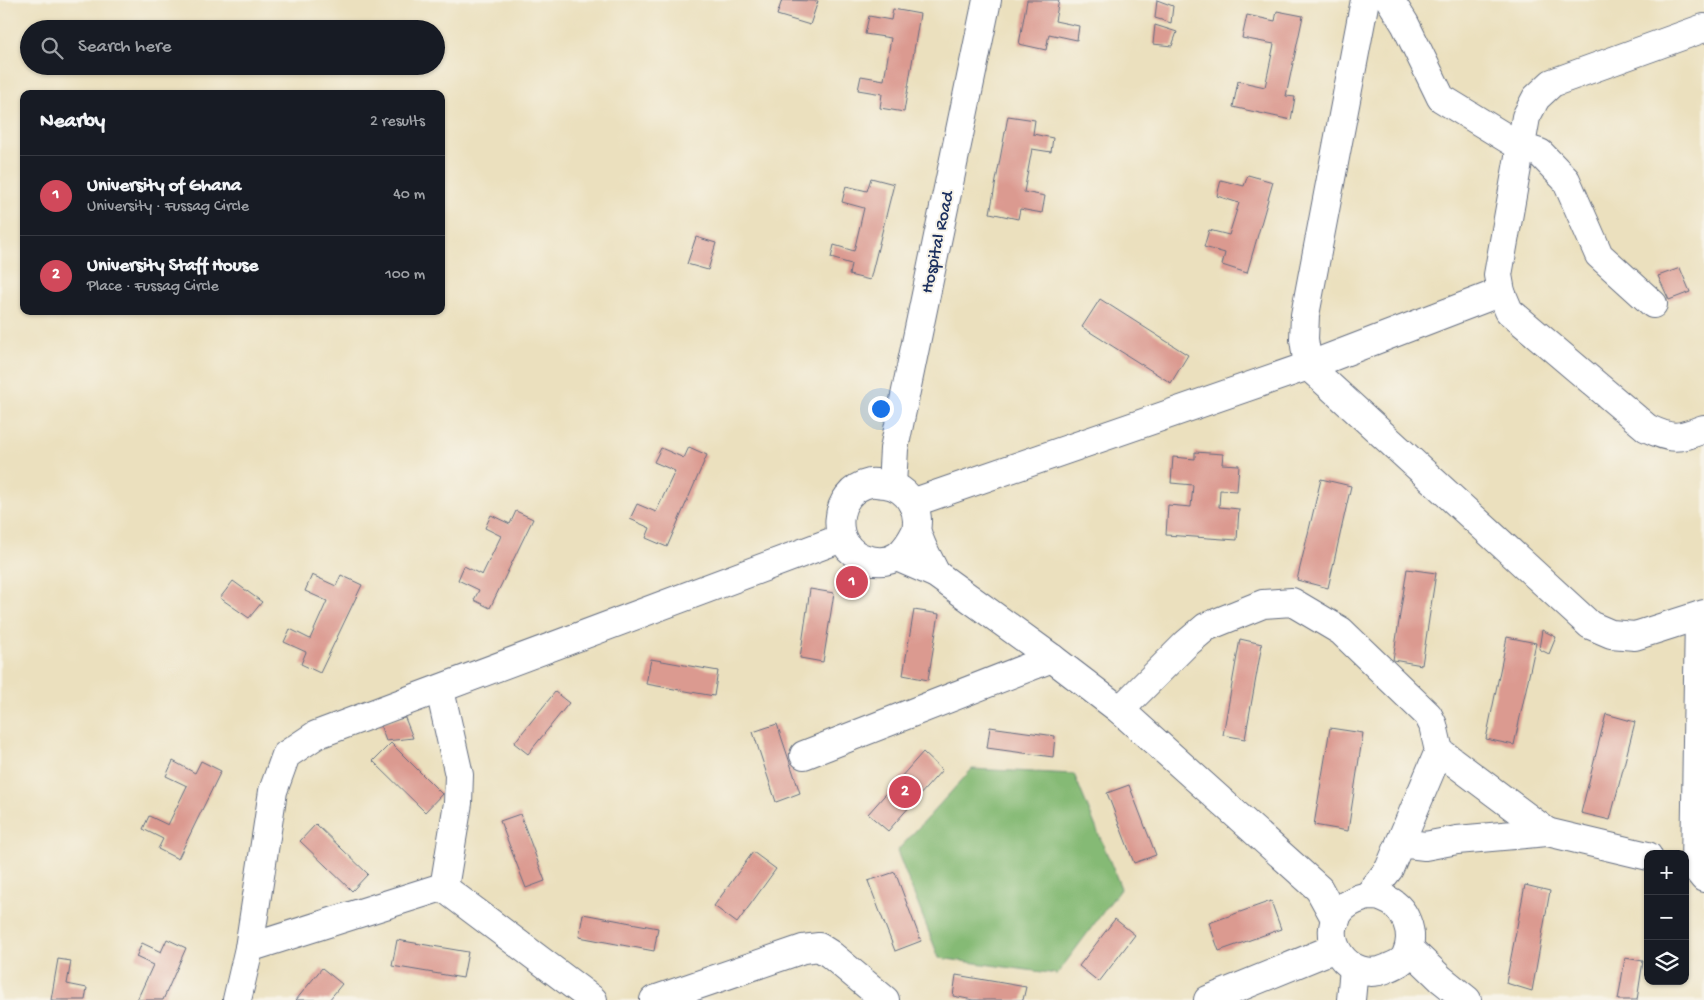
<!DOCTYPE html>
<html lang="en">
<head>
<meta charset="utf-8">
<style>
	:root { --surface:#171b24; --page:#242831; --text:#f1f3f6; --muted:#9ea1a6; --line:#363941; --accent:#d1495b }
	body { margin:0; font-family:"Gochi Hand",sans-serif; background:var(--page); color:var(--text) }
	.controls { position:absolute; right:15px; bottom:15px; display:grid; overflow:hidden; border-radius:10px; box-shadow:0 1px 4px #0004 }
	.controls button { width:45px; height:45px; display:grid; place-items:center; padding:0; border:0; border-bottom:1px solid var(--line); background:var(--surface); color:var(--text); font:25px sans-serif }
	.you { position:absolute; left:880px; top:408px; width:18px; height:18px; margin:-12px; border:4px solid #fff; border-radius:50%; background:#1a73e8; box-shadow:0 0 0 8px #1a73e833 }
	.badge { display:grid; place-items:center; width:32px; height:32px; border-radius:50%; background:var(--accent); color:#fff; font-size:16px; font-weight:700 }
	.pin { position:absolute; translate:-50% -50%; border:2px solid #fff; box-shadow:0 1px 5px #0006 }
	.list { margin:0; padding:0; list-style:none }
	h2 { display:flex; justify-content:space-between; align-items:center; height:65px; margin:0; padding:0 20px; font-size:21px }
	h2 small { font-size:16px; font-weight:400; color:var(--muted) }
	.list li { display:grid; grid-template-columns:32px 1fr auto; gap:15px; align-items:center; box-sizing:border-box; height:80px; padding:0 20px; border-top:1px solid var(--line) }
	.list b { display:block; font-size:19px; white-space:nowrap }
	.list p { margin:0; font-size:16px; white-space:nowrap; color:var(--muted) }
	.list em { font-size:16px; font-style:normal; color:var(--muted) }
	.icon { flex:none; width:28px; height:28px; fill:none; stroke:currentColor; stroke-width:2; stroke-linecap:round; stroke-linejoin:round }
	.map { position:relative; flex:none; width:1704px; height:1000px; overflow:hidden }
	.search { position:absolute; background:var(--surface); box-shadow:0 1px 4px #0004; left:20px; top:20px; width:425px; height:55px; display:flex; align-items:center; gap:12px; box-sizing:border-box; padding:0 18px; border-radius:28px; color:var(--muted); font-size:19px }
	.panel { position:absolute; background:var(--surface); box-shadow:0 1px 4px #0004; left:20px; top:90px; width:425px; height:225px; border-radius:10px }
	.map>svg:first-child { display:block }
	.forest { fill:#85ba75; stroke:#50746a }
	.building { fill:#db9a90 }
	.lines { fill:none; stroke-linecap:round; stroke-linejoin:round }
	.minor-casing { stroke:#646d80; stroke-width:30 }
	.minor { stroke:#fff; stroke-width:28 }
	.labels { text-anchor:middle; stroke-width:4; stroke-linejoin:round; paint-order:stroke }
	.street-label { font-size:18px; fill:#1b2f5e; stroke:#f7f3e8 }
</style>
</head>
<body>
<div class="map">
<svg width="1704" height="1000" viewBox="0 0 1704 1000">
	<rect width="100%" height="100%" fill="#f7f3e8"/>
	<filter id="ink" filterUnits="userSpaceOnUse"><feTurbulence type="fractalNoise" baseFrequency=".02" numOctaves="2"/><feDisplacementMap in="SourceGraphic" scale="10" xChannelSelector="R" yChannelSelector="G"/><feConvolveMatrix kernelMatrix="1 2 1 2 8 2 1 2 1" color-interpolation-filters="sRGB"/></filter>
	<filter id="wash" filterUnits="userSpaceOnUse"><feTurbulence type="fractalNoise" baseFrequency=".0096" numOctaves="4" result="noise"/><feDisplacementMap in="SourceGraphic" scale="20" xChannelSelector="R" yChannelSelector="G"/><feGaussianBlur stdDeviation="1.12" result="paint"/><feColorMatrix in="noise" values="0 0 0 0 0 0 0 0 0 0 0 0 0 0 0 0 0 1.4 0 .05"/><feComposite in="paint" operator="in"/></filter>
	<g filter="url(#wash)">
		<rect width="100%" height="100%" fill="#ebe0be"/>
		<path class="forest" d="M972,769l102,5 47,114 -64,86 -118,-16 -42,-107z"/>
		<g id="blocks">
			<g class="building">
				<path d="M782,0l36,1 -8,24 -33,-10z"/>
				<path d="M1027,0h32l-4,21 24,5 -2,14 -28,-6 -3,16 -27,-6z"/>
				<path d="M1157,0l16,6 -2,17 -16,-5z"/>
				<path d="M893,9l27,5 -16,98 -24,-4 2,-14 -24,-4 3,-14 23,4 7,-42 -26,-4 4,-18 22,4z"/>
				<path d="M1277,11l26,5 -17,80 9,1 -4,23 -58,-13 5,-26 27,6 9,-43 -32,-6 5,-23 28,6z"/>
				<path d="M1155,25l22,7 -5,14 -19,-2z"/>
				<path d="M1008,116l27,4 -2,14 20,4 -2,14 -19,-3 -8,43 21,4 -3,17 -22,-4 -2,10 -28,-6z"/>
				<path d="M1248,175l25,7 -26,91 -25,-8 3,-12 -21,-6 5,-17 20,5 10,-32 -22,-7 4,-16 23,6z"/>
				<path d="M871,178l23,6 -24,96 -21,-5 2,-11 -20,-6 3,-13 20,6 10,-43 -22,-6 4,-16 21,5z"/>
				<path d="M696,237l20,6 -8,27 -21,-6z"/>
				<path d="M1680,268l10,24 -21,8 -11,-24z"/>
				<path d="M1100,299l88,56 -17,28 -89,-56z"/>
				<path d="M689,447l18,8 -40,92 -21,-9 4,-10 -20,-9 7,-15 19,8 19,-41 -21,-9 7,-14 23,10z"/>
				<path d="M1195,452l28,2 -1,10 17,1 -2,26 -17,-1 -1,17 20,2 -2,31 -71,-5 2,-30 23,2 2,-22 -22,-2 2,-26 22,2z"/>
				<path d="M1321,479l30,7 -23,102 -31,-8z"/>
				<path d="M516,511l17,8 -43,89 -16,-8 5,-10 -21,-10 6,-14 18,9 19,-39 -16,-8 6,-13 19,9z"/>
				<path d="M1407,569l29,4 -14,92 -29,-5z"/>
				<path d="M312,575l24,11 5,-11 21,10 -42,88 -19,-9 5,-12 -22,-10 6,-13 20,10 17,-38 -22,-10z"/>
				<path d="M233,581l29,21 -13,16 -29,-20z"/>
				<path d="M810,589l24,4 -11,69 -23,-4z"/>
				<path d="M914,610l25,4 -11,66 -25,-5z"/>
				<path d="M1542,630l14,7 -7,17 -10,-5z"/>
				<path d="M1507,637l29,6 -22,102 -28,-6z"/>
				<path d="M1240,639l22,5 -17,95 -22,-4z"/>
				<path d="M651,659l67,12 -4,25 -68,-12z"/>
				<path d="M555,692l14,11 -41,51 -14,-11z"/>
				<path d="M1606,714l29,8 -25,98 -29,-7z"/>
				<path d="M405,718l8,20 -27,3 -7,-19z"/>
				<path d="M777,724l23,69 -24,9 -23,-70z"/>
				<path d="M990,727l65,9 -2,21 -66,-9z"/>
				<path d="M1330,728l33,5 -15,98 -34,-6z"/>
				<path d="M391,743l51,51 -17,18 -52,-51z"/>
				<path d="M923,752l19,18 -54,61 -20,-17z"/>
				<path d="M173,761l22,12 6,-12 20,10 -43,88 -20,-10 5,-10 -20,-10 6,-13 19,9 19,-39 -21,-10z"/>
				<path d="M1129,785l27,70 -22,8 -27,-70z"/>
				<path d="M520,814l25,67 -19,7 -26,-67z"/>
				<path d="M316,824l52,50 -16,17 -52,-50z"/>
				<path d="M753,852l23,17 -39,54 -23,-17z"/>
				<path d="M895,872l26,69 -26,10 -27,-70z"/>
				<path d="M1525,885l25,6 -18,100 -26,-8z"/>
				<path d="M1271,901l10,28 -62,22 -10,-28z"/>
				<path d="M583,914l75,14 -4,23 -75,-14z"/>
				<path d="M1115,919l20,16 -36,47 -20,-16z"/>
				<path d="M167,939l19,9 -23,52h-26l16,-35 -17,-8 6,-14 19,9z"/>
				<path d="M397,940l71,12 -5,26 -71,-12z"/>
				<path d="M1625,958l18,3 -6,39h-19z"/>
				<path d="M58,959l13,2 -4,23 20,4 -2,12h-34z"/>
				<path d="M322,968l20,16 -13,16h-33z"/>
				<path d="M956,975l70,12 -3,13h-50l-20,-4z"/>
			</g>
		</g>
	</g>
	<g filter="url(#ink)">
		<use href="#blocks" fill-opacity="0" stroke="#646d80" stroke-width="1"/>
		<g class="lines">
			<g class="minor-casing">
				<g id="minor">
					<path d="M1365,0l-60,315 -1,24 4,27 282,259 21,9 24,2 69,-22"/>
					<path d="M1390,0l15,24 36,74 80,49 19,6 26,27 33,75 54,49"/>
					<path d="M1704,28l-152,55 -16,15 -10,19 -28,158 3,17 8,19 138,117c26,12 30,11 57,1"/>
					<path d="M892,485l2,-36 93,-449"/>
					<path d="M912,503l396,-137 193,-74"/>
					<path d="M916,531c-11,22 -23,36 -50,28 -38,-11 -34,-68 4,-76 5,-1 10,1 15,1 11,1 22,9 27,19 3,5 5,13 5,18 0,4 -1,8 0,11 4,15 13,29 19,42"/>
					<path d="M897,557l39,17 116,84 68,52 199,179 17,31"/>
					<path d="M1699,616l-4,251 9,11"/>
					<path d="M440,690l19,85 -1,28 -14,85"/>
					<path d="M1120,710l66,-66 20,-17 57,-23 29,-2 49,29 87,84 5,10 6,26 -39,92"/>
					<path d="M1439,751l108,81"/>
					<path d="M804,755l248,-97"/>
					<path d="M1368,896l21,-27 11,-26 25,3 32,-6 90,-8 101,24"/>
					<path d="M1368,896c5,0 11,0 15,2 23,8 33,36 23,57 -3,7 -11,10 -18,13 -39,18 -74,-32 -44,-61 7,-6 15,-9 24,-11z"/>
					<path d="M249,948l190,-60h5l149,112"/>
					<path d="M1409,948l32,31 26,21"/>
					<path d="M237,1000l12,-52 24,-157 13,-36 30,-20 526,-197"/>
					<path d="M654,1000l149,-51 16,-2 11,7 55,46"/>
					<path d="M1208,1000l127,-52"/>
					<path d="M1351,1000l3,-32"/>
				</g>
			</g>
			<use href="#minor" class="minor"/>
		</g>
	</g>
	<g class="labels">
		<g class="street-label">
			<text transform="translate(936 242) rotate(-78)" y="6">Hospital Road</text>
		</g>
	</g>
</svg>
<div class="controls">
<button>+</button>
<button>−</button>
<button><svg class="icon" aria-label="layers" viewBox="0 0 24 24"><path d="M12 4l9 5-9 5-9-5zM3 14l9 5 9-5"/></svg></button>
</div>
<div class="you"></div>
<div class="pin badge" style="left:852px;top:582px">1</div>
<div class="pin badge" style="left:905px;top:792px">2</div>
<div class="search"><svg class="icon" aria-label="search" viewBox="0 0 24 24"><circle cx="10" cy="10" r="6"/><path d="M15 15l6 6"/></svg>Search here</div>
<section class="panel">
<h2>Nearby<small>2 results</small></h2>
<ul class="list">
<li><span class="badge">1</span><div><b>University of Ghana</b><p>University · Fussag Circle</p></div><em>40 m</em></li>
<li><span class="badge">2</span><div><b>University Staff House</b><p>Place · Fussag Circle</p></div><em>100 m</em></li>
</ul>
</section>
</div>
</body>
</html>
